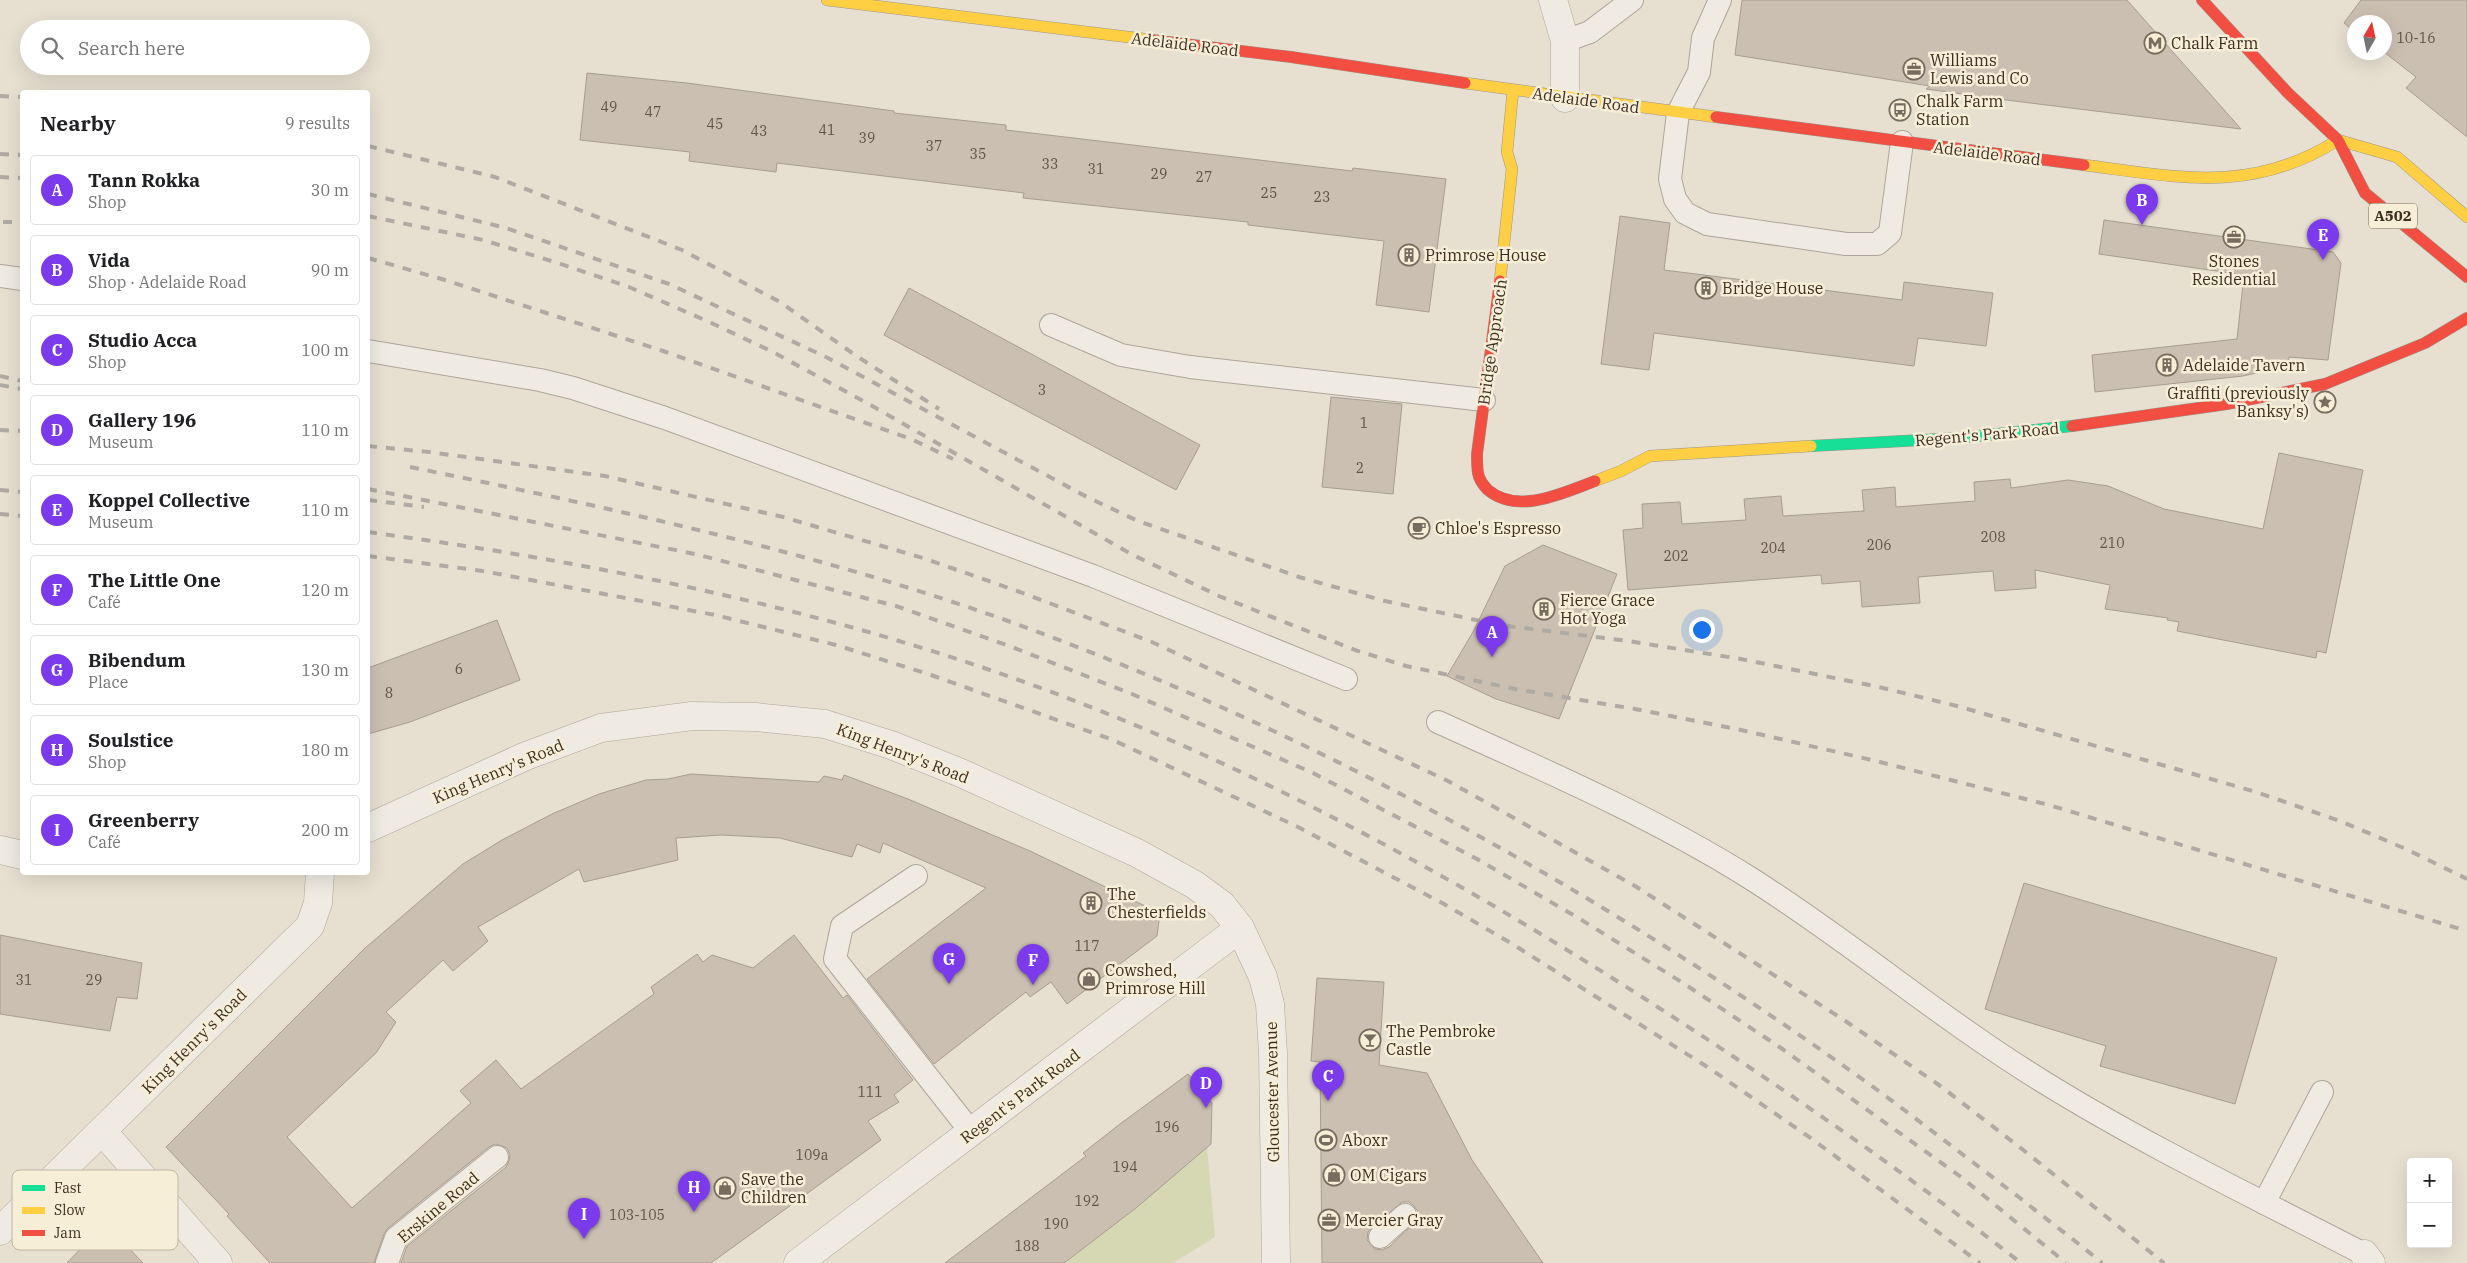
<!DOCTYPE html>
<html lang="en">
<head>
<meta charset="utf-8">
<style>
	:root { --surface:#fff; --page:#f2f2f2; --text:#202124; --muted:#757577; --line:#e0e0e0; --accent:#7c3aed }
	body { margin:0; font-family:"IBM Plex Serif",serif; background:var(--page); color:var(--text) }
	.controls { position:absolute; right:15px; bottom:15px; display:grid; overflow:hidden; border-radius:5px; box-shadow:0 5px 20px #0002 }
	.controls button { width:45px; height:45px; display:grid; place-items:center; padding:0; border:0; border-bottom:1px solid var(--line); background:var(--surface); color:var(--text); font:25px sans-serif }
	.compass { position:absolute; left:2347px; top:15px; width:45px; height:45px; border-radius:50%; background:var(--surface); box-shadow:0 5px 20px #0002; rotate:9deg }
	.you { position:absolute; left:1701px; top:629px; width:18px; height:18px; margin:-12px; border:4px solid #fff; border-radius:50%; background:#1a73e8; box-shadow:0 0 0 8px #1a73e833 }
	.badge { display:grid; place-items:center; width:32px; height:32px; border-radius:50%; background:var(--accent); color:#fff; font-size:16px; font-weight:700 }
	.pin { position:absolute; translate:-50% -41px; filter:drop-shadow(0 1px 2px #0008) }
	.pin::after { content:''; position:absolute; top:26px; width:18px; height:15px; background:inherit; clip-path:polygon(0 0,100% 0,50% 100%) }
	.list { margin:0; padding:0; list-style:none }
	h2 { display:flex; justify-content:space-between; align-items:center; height:65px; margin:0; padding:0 20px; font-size:21px }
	h2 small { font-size:16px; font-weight:400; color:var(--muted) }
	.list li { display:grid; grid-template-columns:32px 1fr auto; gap:15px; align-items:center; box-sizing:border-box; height:70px; margin:0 10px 10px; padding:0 10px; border:1px solid var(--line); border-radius:5px }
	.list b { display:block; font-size:19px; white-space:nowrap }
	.list p { margin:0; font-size:16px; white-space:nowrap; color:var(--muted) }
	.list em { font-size:16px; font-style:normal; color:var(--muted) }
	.icon { flex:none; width:28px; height:28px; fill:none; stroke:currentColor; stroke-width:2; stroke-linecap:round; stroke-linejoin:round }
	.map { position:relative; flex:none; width:2467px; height:1263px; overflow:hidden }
	.search { position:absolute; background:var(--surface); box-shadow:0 5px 20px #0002; left:20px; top:20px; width:350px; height:55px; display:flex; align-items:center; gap:12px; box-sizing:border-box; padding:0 18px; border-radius:28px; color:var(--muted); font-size:19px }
	.panel { position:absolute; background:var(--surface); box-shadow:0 5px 20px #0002; left:20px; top:90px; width:350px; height:785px; border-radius:5px }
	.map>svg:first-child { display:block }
	.green { fill:#d6d7b3 }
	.building { fill:#cbbfb2; stroke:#a89c90; fill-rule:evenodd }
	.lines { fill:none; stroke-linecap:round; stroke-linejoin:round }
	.lane-casing { stroke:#ada599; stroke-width:24 }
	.street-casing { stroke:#ada599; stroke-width:29 }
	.fast-casing { stroke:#9c958a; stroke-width:12 }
	.slow-casing { stroke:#9c958a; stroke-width:12 }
	.jam-casing { stroke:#9c958a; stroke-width:12 }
	.lane { stroke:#efebe3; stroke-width:22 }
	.street { stroke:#efebe3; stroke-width:28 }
	.fast { stroke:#16e098; stroke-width:11 }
	.slow { stroke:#ffcf43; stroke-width:11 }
	.jam { stroke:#f24e42; stroke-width:11 }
	.rail { stroke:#afaaa2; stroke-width:4; stroke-dasharray:9 9; stroke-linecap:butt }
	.labels { text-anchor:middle; stroke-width:5; stroke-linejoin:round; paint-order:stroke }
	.number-label { font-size:14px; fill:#605244 }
	.shield { fill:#f7eed8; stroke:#756857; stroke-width:1 }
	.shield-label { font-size:15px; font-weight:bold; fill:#3d2e20 }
	.poi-label { font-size:16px; fill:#3d2e20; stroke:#f7eed8; text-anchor:start }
	.street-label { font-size:16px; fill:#3d2e20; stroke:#f7eed8 }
	.key { fill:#f7eed8; stroke:#bfb4a1; stroke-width:1 }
	.key-label { font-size:14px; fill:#3d2e20 }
</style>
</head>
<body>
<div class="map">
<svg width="2467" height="1263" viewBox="0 0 2467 1263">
	<rect width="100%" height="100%" fill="#e7e0d1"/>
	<path class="green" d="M1207,1147l8,90 -42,26h-109l60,-46z"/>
	<g class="building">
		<path d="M1742,0h385l114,129 -235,-29 -80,-11 4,-3 -195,-31z"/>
		<path d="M2361,0h106v137l-61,-49 10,-11 -32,-25v-30h-30v9l-10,-8z"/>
		<path d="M587,73l100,10 207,28v2l112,12v5l346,41 1,-3 93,11 -17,133 -53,-7 8,-64 -136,-16v-3l-225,-24 1,-5 -247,-30 -1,9 -87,-11 1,-9 -110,-12z"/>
		<path d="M1620,216l50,7 -6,47 238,30 2,-18 89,11 -7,53 -68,-8 -4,28 -260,-33 -5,37 -48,-6z"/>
		<path d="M2104,220l229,32 8,11 -13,97 -39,-3 -1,9 -45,10 -148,16 -3,-37 145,-16 7,-64 -145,-21z"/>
		<path d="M909,288l291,157 -24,45 -292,-155z"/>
		<path d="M1331,397l71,7 -9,90 -71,-7z"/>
		<path d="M2279,453l84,17 -37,183 -9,-2 -1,7 -139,-27 2,-9 -12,-2 1,-2 -63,-9 5,-24 -75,-15 1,18 -41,3 -2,-20 -75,6 2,26 -58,4 -2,-26 -38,3 -1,-9 -193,15 -5,-60 20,-2 -1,-24 38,-2 2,22 64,-4 -2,-21 37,-3 2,20 81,-5 -2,-21 33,-3 1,20 79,-6 -1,-19 36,-3 1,9 57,-8 40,6 56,23 99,20z"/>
		<path d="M1543,545l74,29 -58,145 -63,-20 -49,-23 26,-44 32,-66z"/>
		<path d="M497,620l23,60 -110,42 -42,12v-66z"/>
		<path d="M691,774l128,8 5,-6 18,4 2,-5 64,24 122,52 130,62 -3,23 -90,68 -16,-22 -21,15 -4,-5 -92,72 -67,-85 119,-91 -103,-45 -3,10 -23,-9 -5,13 -72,-19 -59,-3 -45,3 2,22 -94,22 -5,-13 -101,58 10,14 -35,30 -10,-11 -57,52 10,10 -20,31 -89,84 65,71 119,-105 -11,-12 36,-31 25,29 133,-95 -3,-7 46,-33 6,8 9,-7 41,13 41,-33 49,63 4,-3 66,85 -19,15 5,7 -31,19 13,19 -170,123h-310l6,-17 99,-79 3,-6 1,-6 -3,-7 -11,-4 -7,3 -101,81 -4,6 -10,29h-104l-43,-47 2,-2 -63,-67 198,-198 99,-85 39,-24 50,-26 47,-20 47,-14 22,-1z"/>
		<path d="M2024,883l253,75 -42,146 -135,-38 6,-20 -121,-37z"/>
		<path d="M0,935l142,28 -5,36 -20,-2 -7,34 -110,-17z"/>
		<path d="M1317,978l67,4 -5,83 48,8 45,87 71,103h-221l-2,-201 -9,-1zM1402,1202h7l5,4 4,6 -1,8 -28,27 -7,3 -7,-1 -8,-9 1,-8z"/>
		<path d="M1188,1074l24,29 -1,41 -75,64 -72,55h-119l141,-107 -3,-3 37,-29z"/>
		<path d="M105,1223l38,40h-76z"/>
	</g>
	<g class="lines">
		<g class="lane-casing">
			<g id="lane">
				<path d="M1720,0l-17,38 -4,34 -21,41 -8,66 5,20 10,14 22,11 139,20h31l13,-11 12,-91"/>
				<path d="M1565,41l25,-9 42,-32"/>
				<path d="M0,276l22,3"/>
				<path d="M1051,325l70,30 69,12 294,33"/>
				<path d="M368,351l172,29 33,8 92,30 428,158 253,103"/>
				<path d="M1438,722c106,48 213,94 312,156 100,63 191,141 292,203 103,64 214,117 322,173"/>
				<path d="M916,876l-74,50 -7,33 137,174"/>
				<path d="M2264,1203l58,-111"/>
				<path d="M1380,1237l25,-22"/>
				<path d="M387,1263l9,-25 101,-81"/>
			</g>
		</g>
		<g class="street-casing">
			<g id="street">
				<path d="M1553,0l12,41v57"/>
				<path d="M368,828l158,-72 75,-28 91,-12 63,1 70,7 66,21 70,28 176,80 58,32 27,20 18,23 23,49 7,27 3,49 3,210"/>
				<path d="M0,850l22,5"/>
				<path d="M103,1132l115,131"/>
				<path d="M0,1231l310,-305 8,-23 2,-31"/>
				<path d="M2364,1254l7,9"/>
				<path d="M798,1263l442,-335"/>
			</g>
		</g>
		<g class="fast-casing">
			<path id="fast" d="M1811,446l148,-8 113,-12"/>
		</g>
		<g class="slow-casing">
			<g id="slow">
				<path d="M827,0l325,40"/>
				<path d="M1465,83l251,34"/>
				<path d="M2338,140l59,17 70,60"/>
				<path d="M2084,165c94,12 167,30 254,-25"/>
				<path d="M1500,281l12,-112 -5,-17 6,-62"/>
				<path d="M1595,481l26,-10 29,-15 161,-10"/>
			</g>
		</g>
		<g class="jam-casing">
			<g id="jam">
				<path d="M2202,0l86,93 50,47 27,53 102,84"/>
				<path d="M1152,40l139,17 174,26"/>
				<path d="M1716,117l368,48"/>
				<path d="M1500,281l-23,173c0,6 0,13 1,19 1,6 6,13 10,17 30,25 75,3 107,-9"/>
				<path d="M2072,426l155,-22 98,-20 100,-41 42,-25"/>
			</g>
		</g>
		<use href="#lane" class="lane"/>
		<use href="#street" class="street"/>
		<use href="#fast" class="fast"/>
		<use href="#slow" class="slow"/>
		<use href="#jam" class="jam"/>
		<g class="rail">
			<path d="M0,96l22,1"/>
			<path d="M368,146l127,31 187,73 98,52 75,53 84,54"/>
			<path d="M0,154l22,1"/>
			<path d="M0,177l22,1"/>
			<path d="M368,194l138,34 163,56 157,73 261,140 51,24 161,56 86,24 115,24 128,16 113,18 138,28 78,19 299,86 84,29 66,28 61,30"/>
			<path d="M368,216l115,24 75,23 71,24 78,34 64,30 96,52 264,151 88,42 136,54 51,16 109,23 120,20 106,21 135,31 173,44 418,126"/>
			<path d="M3,222h19"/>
			<path d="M368,258l77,22 218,71 248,88 42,20"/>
			<path d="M0,376l22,5"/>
			<path d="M0,385l22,4"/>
			<path d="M0,430l22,1"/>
			<path d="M368,446l61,6 176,24 178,41 140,41 97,34 132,50 296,139 187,105 209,134 95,65 83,64 142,114"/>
			<path d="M410,467c202,41 405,85 598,154 311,112 600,275 868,468 49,36 96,73 144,109 27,22 55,42 82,65"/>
			<path d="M368,489l327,65 201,52 116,41 120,47 181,79 164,86 103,60 103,64 98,65 180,129 105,86"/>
			<path d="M0,490l22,2"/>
			<path d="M368,500l56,7"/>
			<path d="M0,514l22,2"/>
			<path d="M368,532c209,28 419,69 619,137 242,82 467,206 680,344 122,79 240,161 354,250"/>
			<path d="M368,556l115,15 232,44 121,30 95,30 182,65 185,87 146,77 70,41 195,123 103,71 168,124"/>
		</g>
	</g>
	<defs>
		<g id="metro-ring" transform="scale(1.125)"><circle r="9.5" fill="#f7eed8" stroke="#786c5e" stroke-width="1.5"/><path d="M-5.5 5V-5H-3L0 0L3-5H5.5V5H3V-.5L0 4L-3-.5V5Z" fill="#786c5e"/></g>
		<g id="office-ring" transform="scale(1.125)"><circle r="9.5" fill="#f7eed8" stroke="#786c5e" stroke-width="1.5"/><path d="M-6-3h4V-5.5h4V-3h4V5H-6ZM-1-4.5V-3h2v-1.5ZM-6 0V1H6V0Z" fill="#786c5e"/></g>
		<g id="bus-ring" transform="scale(1.125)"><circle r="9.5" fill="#f7eed8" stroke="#786c5e" stroke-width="1.5"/><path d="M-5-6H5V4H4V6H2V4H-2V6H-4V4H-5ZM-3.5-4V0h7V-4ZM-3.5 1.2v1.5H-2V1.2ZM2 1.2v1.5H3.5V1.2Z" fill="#786c5e"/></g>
		<g id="building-ring" transform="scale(1.125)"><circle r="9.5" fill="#f7eed8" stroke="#786c5e" stroke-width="1.5"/><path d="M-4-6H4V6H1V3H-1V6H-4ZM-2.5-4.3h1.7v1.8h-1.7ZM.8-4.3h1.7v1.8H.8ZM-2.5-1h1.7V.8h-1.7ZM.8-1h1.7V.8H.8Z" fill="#786c5e"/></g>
		<g id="sight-ring" transform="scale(1.125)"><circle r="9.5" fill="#f7eed8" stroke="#786c5e" stroke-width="1.5"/><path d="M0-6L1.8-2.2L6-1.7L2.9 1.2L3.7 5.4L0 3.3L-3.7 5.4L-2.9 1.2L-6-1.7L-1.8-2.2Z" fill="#786c5e"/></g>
		<g id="cafe-ring" transform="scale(1.125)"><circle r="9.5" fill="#f7eed8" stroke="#786c5e" stroke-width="1.5"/><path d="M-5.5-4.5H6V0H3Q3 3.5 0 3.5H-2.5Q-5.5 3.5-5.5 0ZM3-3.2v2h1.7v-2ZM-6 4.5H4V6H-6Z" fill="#786c5e"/></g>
		<g id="shop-ring" transform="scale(1.125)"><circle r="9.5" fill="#f7eed8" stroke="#786c5e" stroke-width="1.5"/><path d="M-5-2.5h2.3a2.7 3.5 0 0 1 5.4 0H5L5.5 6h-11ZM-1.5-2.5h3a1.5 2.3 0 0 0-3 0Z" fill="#786c5e"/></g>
		<g id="bar-ring" transform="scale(1.125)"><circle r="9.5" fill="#f7eed8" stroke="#786c5e" stroke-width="1.5"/><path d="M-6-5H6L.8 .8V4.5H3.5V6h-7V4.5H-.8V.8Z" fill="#786c5e"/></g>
		<g id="stadium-ring" transform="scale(1.125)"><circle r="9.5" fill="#f7eed8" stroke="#786c5e" stroke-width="1.5"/><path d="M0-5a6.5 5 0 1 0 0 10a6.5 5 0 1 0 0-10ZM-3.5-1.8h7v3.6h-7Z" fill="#786c5e"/></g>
	</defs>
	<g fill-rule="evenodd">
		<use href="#metro-ring" x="2155" y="43"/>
		<use href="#office-ring" x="1914" y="69"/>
		<use href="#bus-ring" x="1900" y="110"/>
		<use href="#office-ring" x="2234" y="237"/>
		<use href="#building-ring" x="1409" y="255"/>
		<use href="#building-ring" x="1706" y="288"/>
		<use href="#building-ring" x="2167" y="365"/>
		<use href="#sight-ring" x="2325" y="402"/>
		<use href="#cafe-ring" x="1419" y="528"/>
		<use href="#building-ring" x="1544" y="609"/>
		<use href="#building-ring" x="1091" y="903"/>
		<use href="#shop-ring" x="1089" y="979"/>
		<use href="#bar-ring" x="1370" y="1040"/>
		<use href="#stadium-ring" x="1326" y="1140"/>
		<use href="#shop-ring" x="1334" y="1175"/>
		<use href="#shop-ring" x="725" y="1188"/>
		<use href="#office-ring" x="1329" y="1220"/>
	</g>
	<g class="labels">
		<g class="number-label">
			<text x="2416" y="43">10-16</text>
			<text x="609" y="112">49</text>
			<text x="653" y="117">47</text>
			<text x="715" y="129">45</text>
			<text x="827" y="135">41</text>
			<text x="759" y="136">43</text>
			<text x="867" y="143">39</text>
			<text x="934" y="151">37</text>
			<text x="978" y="159">35</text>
			<text x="1050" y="169">33</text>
			<text x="1096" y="174">31</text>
			<text x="1159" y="179">29</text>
			<text x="1204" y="182">27</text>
			<text x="1269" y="198">25</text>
			<text x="1322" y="202">23</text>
			<text x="1042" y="395">3</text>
			<text x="1364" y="428">1</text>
			<text x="1360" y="473">2</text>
			<text x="1993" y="542">208</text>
			<text x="2112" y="548">210</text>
			<text x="1879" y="550">206</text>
			<text x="1773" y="553">204</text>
			<text x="1676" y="561">202</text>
			<text x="459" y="674">6</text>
			<text x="389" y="698">8</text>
			<text x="1087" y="951">117</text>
			<text x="24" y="985">31</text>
			<text x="94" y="985">29</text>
			<text x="870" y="1097">111</text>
			<text x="1167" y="1132">196</text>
			<text x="812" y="1160">109a</text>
			<text x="1125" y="1172">194</text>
			<text x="1087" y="1206">192</text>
			<text x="637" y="1220">103-105</text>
			<text x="1056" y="1229">190</text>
			<text x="1027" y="1251">188</text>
		</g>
		<rect class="shield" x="2369" y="203.5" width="48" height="25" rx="4"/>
		<g class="shield-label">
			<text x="2393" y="221">A502</text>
		</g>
		<g class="poi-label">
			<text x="2171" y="49">Chalk Farm</text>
			<text x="1930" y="66">Williams<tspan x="1930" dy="18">Lewis and Co</tspan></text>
			<text x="1916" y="107">Chalk Farm<tspan x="1916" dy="18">Station</tspan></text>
			<text x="1425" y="261">Primrose House</text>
			<text x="2234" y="267" text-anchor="middle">Stones<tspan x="2234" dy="18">Residential</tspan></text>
			<text x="1722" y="294">Bridge House</text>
			<text x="2183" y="371">Adelaide Tavern</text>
			<text x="2309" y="399" text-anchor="end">Graffiti (previously<tspan x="2309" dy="18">Banksy's)</tspan></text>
			<text x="1435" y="534">Chloe's Espresso</text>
			<text x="1560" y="606">Fierce Grace<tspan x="1560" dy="18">Hot Yoga</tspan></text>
			<text x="1107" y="900">The<tspan x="1107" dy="18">Chesterfields</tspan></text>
			<text x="1105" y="976">Cowshed,<tspan x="1105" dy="18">Primrose Hill</tspan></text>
			<text x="1386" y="1037">The Pembroke<tspan x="1386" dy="18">Castle</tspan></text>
			<text x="1342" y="1146">Aboxr</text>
			<text x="1350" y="1181">OM Cigars</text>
			<text x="741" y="1185">Save the<tspan x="741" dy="18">Children</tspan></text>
			<text x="1345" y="1226">Mercier Gray</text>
		</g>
		<g class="street-label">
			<text transform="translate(1185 44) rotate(7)" y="6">Adelaide Road</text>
			<text transform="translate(1586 100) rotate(8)" y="6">Adelaide Road</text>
			<text transform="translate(1987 153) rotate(7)" y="6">Adelaide Road</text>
			<text transform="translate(1492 342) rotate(-82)" y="6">Bridge Approach</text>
			<text transform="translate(1987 434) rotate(-5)" y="6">Regent's Park Road</text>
			<text transform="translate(903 753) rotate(21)" y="6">King Henry's Road</text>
			<text transform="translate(498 771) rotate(-23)" y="6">King Henry's Road</text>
			<text transform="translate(194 1041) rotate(-45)" y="6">King Henry's Road</text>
			<text transform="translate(1272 1092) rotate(-91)" y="6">Gloucester Avenue</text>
			<text transform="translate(1020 1096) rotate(-37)" y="6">Regent's Park Road</text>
			<text transform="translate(438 1207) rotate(-40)" y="6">Erskine Road</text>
		</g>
	</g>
	<rect x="12" y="1170" width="166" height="80" rx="8" class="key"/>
	<rect x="22" y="1185" width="23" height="6" fill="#16e098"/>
	<rect x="22" y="1207" width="23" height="7" fill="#ffcf43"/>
	<rect x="22" y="1230" width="23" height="6" fill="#f24e42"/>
	<g class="key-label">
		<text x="54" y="1193">Fast</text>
		<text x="54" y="1215">Slow</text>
		<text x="54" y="1238">Jam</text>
	</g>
</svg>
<div class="controls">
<button>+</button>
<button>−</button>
</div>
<svg class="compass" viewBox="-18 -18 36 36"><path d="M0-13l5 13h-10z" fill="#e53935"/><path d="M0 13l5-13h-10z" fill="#757577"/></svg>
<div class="you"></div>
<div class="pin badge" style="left:1492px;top:657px">A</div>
<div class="pin badge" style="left:2142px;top:225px">B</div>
<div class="pin badge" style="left:1328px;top:1101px">C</div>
<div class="pin badge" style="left:1206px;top:1108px">D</div>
<div class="pin badge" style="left:2323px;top:260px">E</div>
<div class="pin badge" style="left:1033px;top:985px">F</div>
<div class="pin badge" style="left:949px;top:984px">G</div>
<div class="pin badge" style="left:694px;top:1212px">H</div>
<div class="pin badge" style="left:584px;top:1239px">I</div>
<div class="search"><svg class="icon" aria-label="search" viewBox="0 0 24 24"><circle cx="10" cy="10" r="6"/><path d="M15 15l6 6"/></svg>Search here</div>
<section class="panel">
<h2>Nearby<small>9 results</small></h2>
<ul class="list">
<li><span class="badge">A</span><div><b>Tann Rokka</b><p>Shop</p></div><em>30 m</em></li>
<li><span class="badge">B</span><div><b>Vida</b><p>Shop · Adelaide Road</p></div><em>90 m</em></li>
<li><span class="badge">C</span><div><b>Studio Acca</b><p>Shop</p></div><em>100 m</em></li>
<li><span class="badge">D</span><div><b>Gallery 196</b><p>Museum</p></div><em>110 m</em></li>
<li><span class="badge">E</span><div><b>Koppel Collective</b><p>Museum</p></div><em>110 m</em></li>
<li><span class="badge">F</span><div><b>The Little One</b><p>Café</p></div><em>120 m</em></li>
<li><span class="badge">G</span><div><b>Bibendum</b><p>Place</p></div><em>130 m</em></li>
<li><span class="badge">H</span><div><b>Soulstice</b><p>Shop</p></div><em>180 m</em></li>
<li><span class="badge">I</span><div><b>Greenberry</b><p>Café</p></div><em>200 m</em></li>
</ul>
</section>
</div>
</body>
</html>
